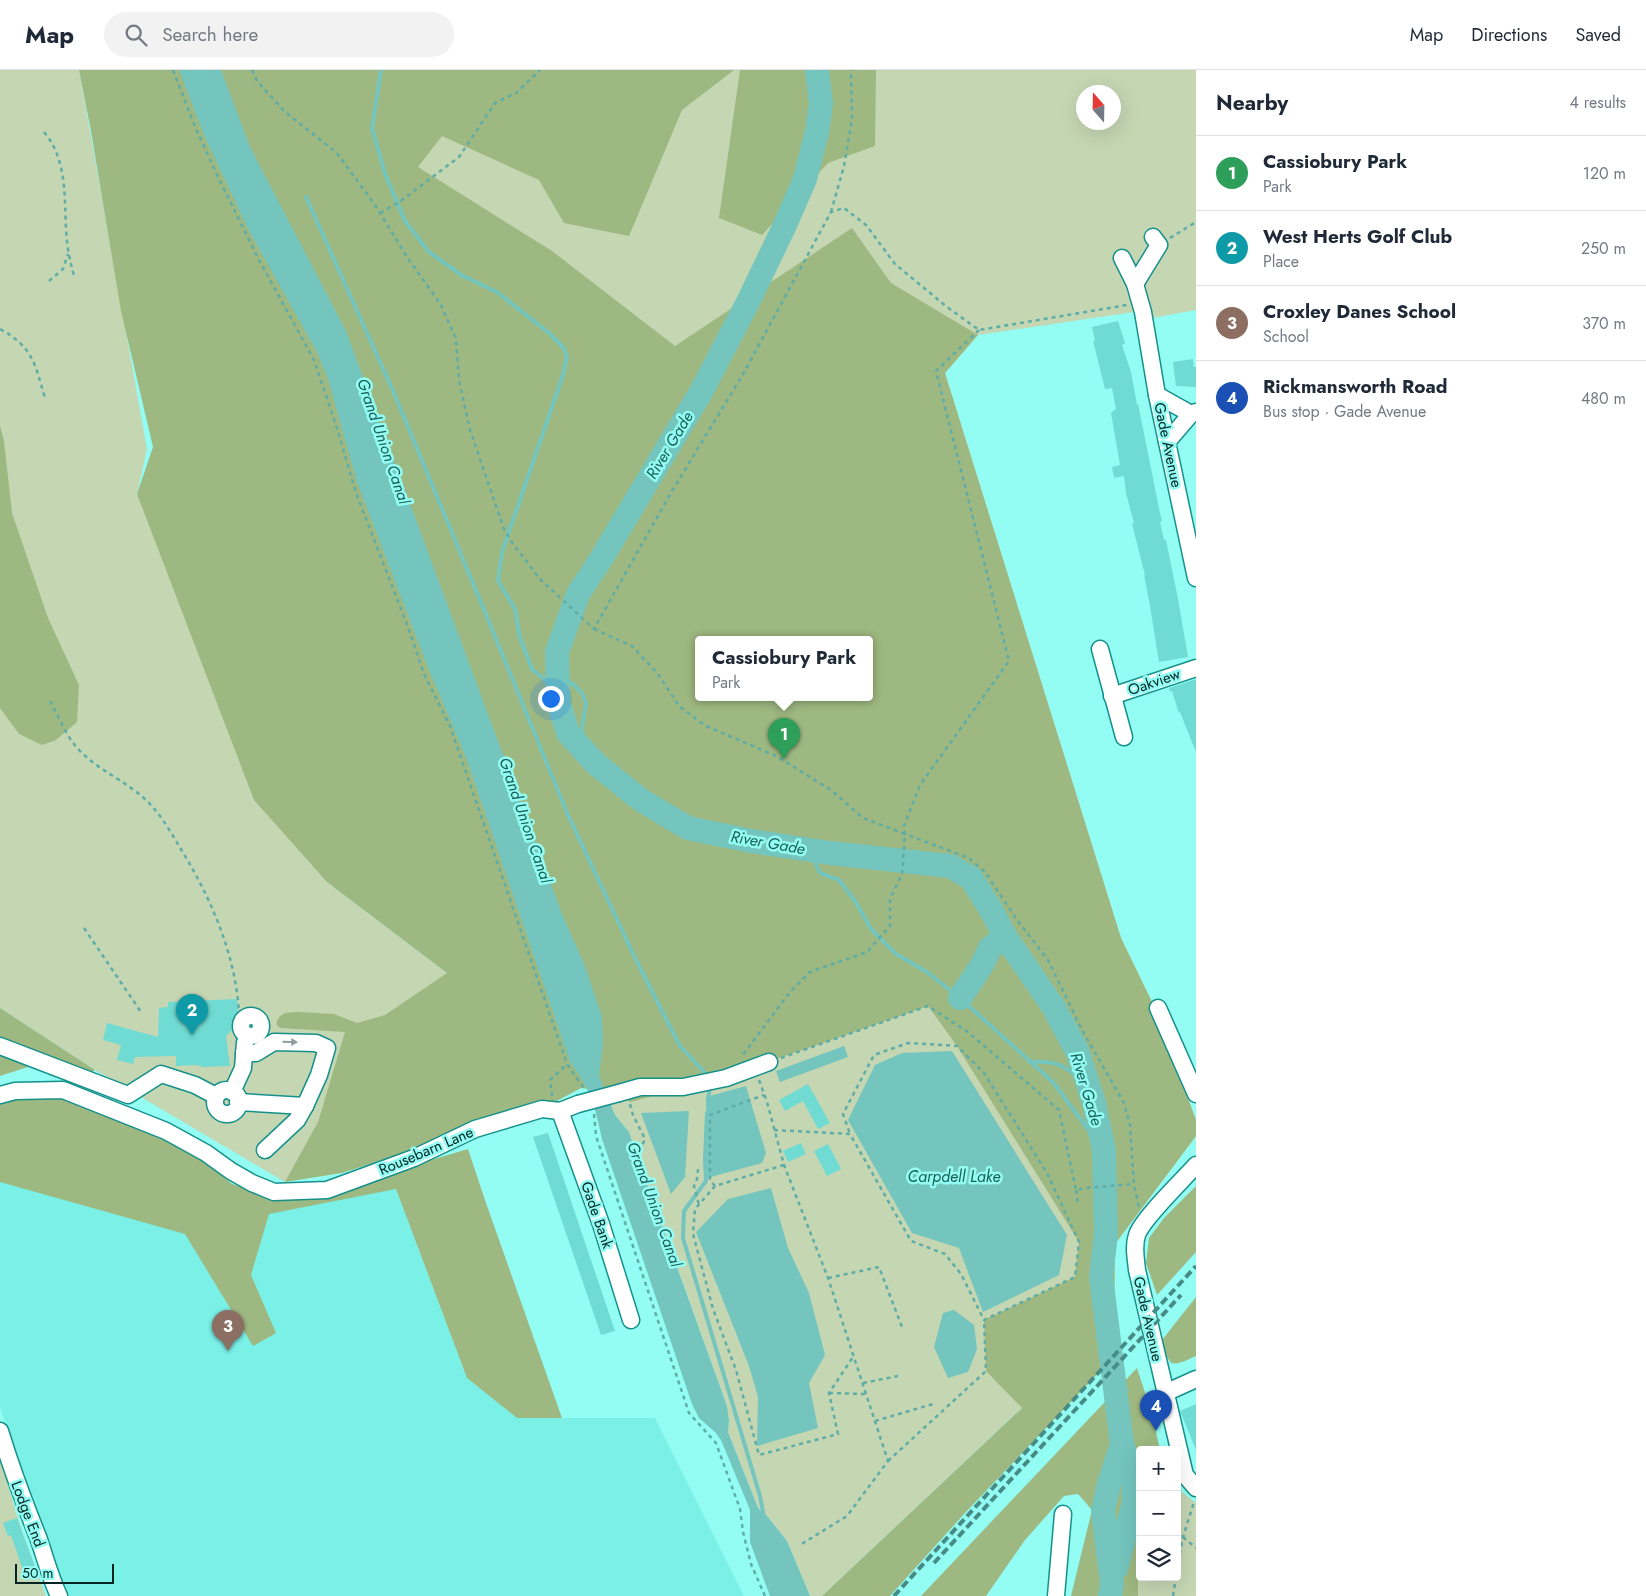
<!DOCTYPE html>
<html lang="en">
<head>
<meta charset="utf-8">
<style>
	:root { --surface:#fff; --page:#f2f2f3; --text:#1f2937; --muted:#747a83; --line:#e0e1e3; --accent:#ce3f66 }
	body { margin:0; font-family:Jost,sans-serif; background:var(--page); color:var(--text) }
	.controls { position:absolute; right:15px; bottom:15px; display:grid; overflow:hidden; border-radius:5px; box-shadow:0 5px 20px #0002 }
	.controls button { width:45px; height:45px; display:grid; place-items:center; padding:0; border:0; border-bottom:1px solid var(--line); background:var(--surface); color:var(--text); font:25px sans-serif }
	.compass { position:absolute; left:1076px; top:15px; width:45px; height:45px; border-radius:50%; background:var(--surface); box-shadow:0 5px 20px #0002; rotate:340deg }
	.scale { position:absolute; left:15px; bottom:12px; width:99px; box-sizing:border-box; padding-left:5px; border:2px solid #022523; border-top:0; font-size:14px; line-height:18px; white-space:nowrap; color:#022523; -webkit-text-stroke:4px #93fdf4; paint-order:stroke }
	.you { position:absolute; left:550px; top:628px; width:18px; height:18px; margin:-12px; border:4px solid #fff; border-radius:50%; background:#1a73e8; box-shadow:0 0 0 8px #1a73e833 }
	.badge { display:grid; place-items:center; width:32px; height:32px; border-radius:50%; background:var(--accent); color:#fff; font-size:16px; font-weight:700 }
	.pin { position:absolute; translate:-50% -41px; filter:drop-shadow(0 1px 2px #0008) }
	.pin::after { content:''; position:absolute; top:26px; width:18px; height:15px; background:inherit; clip-path:polygon(0 0,100% 0,50% 100%) }
	.popup { position:absolute; left:695px; top:566px; width:178px; height:65px; box-sizing:border-box; display:grid; place-content:center; border-radius:5px; background:var(--surface); filter:drop-shadow(0 1px 4px #0005); font-size:16px; white-space:nowrap; color:var(--muted) }
	.popup b { font-size:19px; color:var(--text) }
	.popup::after { content:''; position:absolute; left:50%; top:100%; margin-left:-10px; border:10px solid transparent; border-top-color:var(--surface) }
	.list { margin:0; padding:0; list-style:none }
	h2 { display:flex; justify-content:space-between; align-items:center; height:65px; margin:0; padding:0 20px; font-size:21px }
	h2 small { font-size:16px; font-weight:400; color:var(--muted) }
	.list li { display:grid; grid-template-columns:32px 1fr auto; gap:15px; align-items:center; box-sizing:border-box; height:75px; padding:0 20px; border-top:1px solid var(--line) }
	.list b { display:block; font-size:19px; white-space:nowrap }
	.list p { margin:0; font-size:16px; white-space:nowrap; color:var(--muted) }
	.list em { font-size:16px; font-style:normal; color:var(--muted) }
	.icon { flex:none; width:28px; height:28px; fill:none; stroke:currentColor; stroke-width:2; stroke-linecap:round; stroke-linejoin:round }
	.map { position:relative; flex:none; width:1196px; height:1526px; overflow:hidden }
	header { display:flex; align-items:center; gap:30px; box-sizing:border-box; height:70px; padding:0 25px; background:var(--surface); border-bottom:1px solid var(--line) }
	header strong { font-size:24px }
	nav { display:flex; gap:28px; margin-inline-start:auto; font-size:18px }
	.search { width:350px; height:45px; background:var(--page); display:flex; align-items:center; gap:12px; box-sizing:border-box; padding:0 18px; border-radius:28px; color:var(--muted); font-size:19px }
	main { display:flex }
	aside { flex:1; background:var(--surface) }
	.map>svg:first-child { display:block }
	.built { fill:#7af0e7 }
	.green { fill:#c5d6b3; fill-rule:evenodd }
	.forest { fill:#9eb881; fill-rule:evenodd }
	.water { fill:#73c5be }
	.lines { fill:none; stroke-linecap:round; stroke-linejoin:round }
	.stream { stroke:#73c5be; stroke-width:4 }
	.river { stroke:#73c5be; stroke-width:24 }
	.building { fill:#70dbd2 }
	.minor-casing { stroke:#14918a; stroke-width:19 }
	.path { stroke:#5eada7; stroke-width:2.5; stroke-dasharray:4 4; stroke-linecap:butt }
	.minor { stroke:#fff; stroke-width:16 }
	.rail { stroke:#468b86; stroke-width:4; stroke-dasharray:8 4; stroke-linecap:butt }
	.minor-bridge-casing { stroke:#14918a; stroke-width:19; stroke-linecap:butt }
	.minor-bridge { stroke:#fff; stroke-width:16 }
	.oneway { fill:#8d9d9c }
	.labels { text-anchor:middle; stroke-width:5; stroke-linejoin:round; paint-order:stroke }
	.street-label { font-size:15px; fill:#022523; stroke:#93fdf4 }
	.water-label { font-size:16px; font-style:italic; fill:#195e59; stroke:#93fdf4 }
</style>
</head>
<body>
<header>
<strong>Map</strong>
<div class="search"><svg class="icon" aria-label="search" viewBox="0 0 24 24"><circle cx="10" cy="10" r="6"/><path d="M15 15l6 6"/></svg>Search here</div>
<nav><a>Map</a><a>Directions</a><a>Saved</a></nav>
</header>
<main>
<div class="map">
<svg width="1196" height="1526" viewBox="0 0 1196 1526">
	<rect width="100%" height="100%" fill="#93fdf4"/>
	<path class="built" d="M0,1019l204,71 28,24 24,8 53,-5 60,-21 27,23 71,189 50,40h138l89,178h-680l-64,-189z"/>
	<g class="green">
		<path d="M0,0h79l68,379 -10,45 190,388 120,91 -162,209 -190,-112 -95,-62z"/>
		<path d="M221,0h975v240l-44,8 -18,-6 -156,23 -33,38 176,565 33,68 42,114v16l-81,108 -1,77 -292,275h-12l-23,-55 -20,-25 -9,-8 -30,-76 1,-11 -2,-15 -98,-274 -14,-17 -16,-40zM1084,22h30v30h-30zM699,570h170v58h-170z"/>
		<path d="M0,1389l23,75 23,62h-46z"/>
		<path d="M1182,1422l14,11v93h-58v-16l2,-3h37v-83z"/>
	</g>
	<g class="forest">
		<path d="M79,0h655l-52,40 -53,126 -65,-13 -25,-43 -97,-44 -24,31 134,84 123,95 177,-118 39,55 87,52 -33,38 176,565 33,68 42,114v16l-81,108 -1,77 -9,9 5,31 -145,152 -75,83h-68l200,-188 -36,-37 -2,-51 91,-43 4,-35 -122,-196 -29,-40 -209,73 -89,23 -11,-9 -38,-5 -39,21 -200,64 -57,9 33,-60 27,-90 -65,-4 -4,-4 3,-7 6,-4 12,-1 37,2 23,9 28,-8 62,-42 -120,-91 -73,-82 -117,-306 16,-47 -32,-136 -30,-180zM699,570h170v58h-170z"/>
		<path d="M740,0h136l-1,76 -47,17 -66,72 -43,-17z"/>
		<path d="M0,356l4,15 8,72 36,105 31,67 -2,37 -21,18 -14,5 -23,-11 -19,-26z"/>
		<path d="M0,938l95,62 -18,15 -43,-20 -34,11z"/>
		<path d="M0,1019l69,9 102,42 33,20 28,24 24,8 108,-12 104,-31 18,54 76,215h-45l-50,-40 -71,-189 -127,25 -18,61 25,58 -23,13 -68,-112 -185,-52z"/>
		<path d="M1196,1116v66l-39,43 -11,-32 3,-25 15,-20z"/>
		<path d="M1196,1227v59c-8,3 -16,9 -25,7l-4,-6 -5,-17z"/>
		<path d="M1137,1298l15,46 8,36h-20v127l-2,3v16h-67l21,-86 -14,-16 -14,2 -39,44 -39,56h-65z"/>
	</g>
	<g class="water">
		<path d="M179,0h42l29,77 96,184 216,583 23,52 17,51 1,28 -4,30 16,40 14,17 8,24 90,250 2,15 -1,11 30,76 9,8 20,25 23,55h-40l-20,-54v-32l-29,-70 -6,-8 -16,-14 -7,-14 -90,-265c-7,-33 -11,-49 -32,-77l-103,-302 -38,-90 -72,-188 -29,-103 -10,-25 -70,-125 -44,-94z"/>
		<path d="M844,976l4,11 -68,25 -4,-11z"/>
		<path d="M952,981l115,184 -8,40 -76,37 -24,-64 -47,-15 -64,-113 27,-55 27,-12z"/>
		<path d="M746,1016l20,67 -4,10 -55,15 -1,-81z"/>
		<path d="M689,1041l-4,66 -14,17 -30,-81z"/>
		<path d="M771,1118l17,60 21,45 16,62 -16,28 9,45 -61,18 1,-49 -9,-31 -53,-134 32,-33z"/>
		<path d="M954,1240l20,15 3,24 -9,23 -20,6 -14,-31 9,-34z"/>
	</g>
	<g class="lines">
		<g class="stream">
			<path d="M381,0l-9,58 13,46 20,47 24,31 34,24 34,16 52,41 14,14 4,9 -4,19 -61,177 -4,29 17,28 5,29 12,31 25,21"/>
			<path d="M306,127l88,196 93,224 81,198 69,147 43,84 29,31"/>
			<path d="M557,604l17,11 8,8 4,10 -4,27 3,22"/>
			<path d="M809,780l11,23 19,7 16,21 16,28 25,25 31,18 33,26 93,84 51,69"/>
			<path d="M1030,992c31,-2 34,5 58,23"/>
			<path d="M708,1031l2,-15"/>
			<path d="M707,1043l-2,46 1,22 -22,30 -1,27 77,258 4,21"/>
		</g>
		<g class="river">
			<path d="M817,0l4,33 -4,29 -12,47 -20,46 -37,77 -47,90 -100,167 -23,35 -21,58 1,49 10,32 28,31 45,36 47,28 63,13 79,12 120,13 21,12 19,30 15,28 49,72 24,45 16,50 10,48 2,83 -5,43 21,167 -13,40 -6,27 9,72 -2,13"/>
			<path d="M960,928l22,-33 8,-17 15,-12"/>
			<path d="M1116,1498l18,-66 -1,-26 -11,-32"/>
		</g>
	</g>
	<g class="building">
		<path d="M1118,251l7,22 -3,2 9,27 6,33 1,-1 22,109 2,8 -2,1 4,18h2l12,59 10,58 -29,5 -9,-56 -6,-31h1l-13,-51 2,-1 -8,-30 -2,-17 -10,2 -2,-11 8,-2 -9,-52 5,-4 -4,-21 -7,1 -12,-48h2l-3,-14z"/>
		<path d="M1193,289l1,8h2v20l-20,-1 -3,-24z"/>
		<path d="M1196,609v71h-1l-15,-38 -1,1 -7,-22 -2,1 -1,-4z"/>
		<path d="M237,929l3,27h-4l-10,10 4,30 -27,1 -6,-2 -21,1v-10l-41,1 -2,7 -16,-4 4,-15 -18,-5 4,-17 51,14 1,-29 9,-1v-5z"/>
		<path d="M808,1014l22,39 -12,6 -15,-28 -18,10 -6,-11z"/>
		<path d="M548,1063l67,198 -14,4 -68,-198z"/>
		<path d="M801,1073l5,11 -18,8 -5,-11z"/>
		<path d="M828,1074l13,25 -14,7 -13,-25z"/>
		<path d="M1196,1334v46l-16,-39z"/>
		<path d="M17,1448l20,54 -12,4 -14,-41 -3,1 -5,-13z"/>
	</g>
	<g class="lines">
		<g class="minor-casing">
			<g id="minor">
				<path d="M1122,188l13,26 8,28 14,83 39,183"/>
				<path d="M1135,214l24,-39 -6,-8"/>
				<path d="M1157,325l34,19"/>
				<path d="M1167,372l24,-28 5,-2"/>
				<path d="M1100,579l24,88"/>
				<path d="M1112,626l84,-28"/>
				<path d="M1158,938l38,86"/>
				<circle cx="251" cy="956" r="10"/>
				<path d="M0,976l128,49 33,-21 34,11 21,11"/>
				<circle cx="227" cy="1032" r="12"/>
				<path d="M232,1022l11,-24 2,-26"/>
				<path d="M619,1023l21,-6h43l43,-9 43,-16"/>
				<path d="M0,1025l15,-4 48,-1 103,41 40,22 25,18 21,12 22,9 53,-2 87,-32 61,-29 67,-20 18,2 18,-7"/>
				<path d="M238,1032l67,4 14,-31 8,-27 -11,-5 -42,-1 -18,11h-12"/>
				<path d="M560,1041l41,113 30,96"/>
				<path d="M265,1080l32,-30 8,-14"/>
				<path d="M1196,1095c-13,15 -54,54 -59,70 -4,12 -1,23 0,35l48,205 11,13"/>
				<path d="M1165,1323l31,-14"/>
				<path d="M0,1361c11,36 24,71 38,106 7,20 12,40 21,59"/>
				<path d="M1056,1526l7,-82"/>
			</g>
		</g>
		<g class="path">
			<path d="M173,0l23,59 24,52 39,79 55,100 23,68 19,65 52,134 16,47 26,52 117,338 17,24"/>
			<path d="M252,0l5,11 28,31 51,40 39,53 32,52 34,48 15,34 3,41 11,50 34,99 9,15 27,35 54,50 78,-138 70,-115 89,-164 13,-4 22,17 29,39 52,43 32,23 148,-25"/>
			<path d="M44,62c26,31 19,72 23,109 1,12 4,23 7,35"/>
			<path d="M831,142l13,-46 8,-46 -1,-50"/>
			<path d="M380,143l18,-10 61,-46 36,-54 21,-10 24,-23"/>
			<path d="M1170,168l26,-16"/>
			<path d="M49,211l14,-12 5,-15"/>
			<path d="M0,259c33,18 35,35 45,69"/>
			<path d="M979,260l-43,41 73,290 -89,124 -16,41 1,8 64,24 16,14 32,48 31,40 34,70 42,73 6,22 4,59 5,24"/>
			<path d="M594,559l38,17 26,28 21,32 25,19 72,31 55,34 32,28 42,16 -3,40 -12,25v27l-23,26 -57,20 -20,20 -48,64"/>
			<path d="M50,631c9,16 16,35 29,49 20,21 49,32 69,52 13,13 22,29 31,44 31,50 56,106 60,166"/>
			<path d="M84,858l57,84"/>
			<path d="M781,988l147,-52 40,26 91,78 17,80 9,-2 49,-4"/>
			<path d="M759,1010l8,22 17,63 44,113 60,183 -41,55 -47,29"/>
			<path d="M552,1026l-2,-16 17,-16"/>
			<path d="M630,1034l3,11 12,24 -4,9 -8,6"/>
			<path d="M594,1044l2,22 93,277 27,30 24,66 3,23 8,32 14,32"/>
			<path d="M774,1060l76,4 61,107 34,13 16,20 23,46 91,-43 4,-35 -32,-69 -63,-100 -27,-27 -49,-3 -34,12 -31,59 7,20"/>
			<path d="M784,1095l-69,21 -20,23 -2,25 20,75 23,61 23,85 79,-21 -9,-41 24,-36"/>
			<path d="M698,1099l-1,10 -3,7 5,19"/>
			<path d="M715,1116l-5,-6v-65l54,-20"/>
			<path d="M1076,1120l2,15"/>
			<path d="M828,1208l51,-11 23,60"/>
			<path d="M863,1313l35,-7"/>
			<path d="M829,1323l36,1"/>
			<path d="M875,1351l58,-17"/>
			<path d="M888,1391l98,-90 -2,-51"/>
			<path d="M1183,1467l13,11"/>
			<path d="M1177,1500l6,-33 11,-35"/>
			<path d="M1173,1526l3,-19"/>
		</g>
		<use href="#minor" class="minor"/>
		<g class="rail">
			<path d="M934,1493l247,-268"/>
			<path d="M894,1526l302,-330"/>
		</g>
		<g class="minor-bridge-casing">
			<path id="minor-bridge" d="M578,1034l41,-11"/>
		</g>
		<use href="#minor-bridge" class="minor-bridge"/>
	</g>
	<defs><path id="oneway-solid" d="M-6-.8H1V-3.2L6.5 0L1 3.2V.8H-6Z" transform="scale(1.25)"/></defs>
	<use class="oneway" href="#oneway-solid" transform="translate(290 972) rotate(1)"/>
	<g class="labels">
		<g class="street-label">
			<text transform="translate(1168 375) rotate(78)" y="5">Gade Avenue</text>
			<text transform="translate(1154 612) rotate(-19)" y="5">Oakview</text>
			<text transform="translate(426 1081) rotate(-23)" y="5">Rousebarn Lane</text>
			<text transform="translate(597 1145) rotate(71)" y="5">Gade Bank</text>
			<text transform="translate(1148 1249) rotate(77)" y="5">Gade Avenue</text>
			<text transform="translate(28 1444) rotate(69)" y="5">Lodge End</text>
		</g>
		<g class="water-label">
			<text transform="translate(384 371) rotate(71)" y="6">Grand Union Canal</text>
			<text transform="translate(669 375) rotate(-59)" y="6">River Gade</text>
			<text transform="translate(526 750) rotate(71)" y="6">Grand Union Canal</text>
			<text transform="translate(768 772) rotate(10)" y="6">River Gade</text>
			<text transform="translate(1087 1019) rotate(73)" y="6">River Gade</text>
			<text x="954" y="1112">Carpdell Lake</text>
			<text transform="translate(655 1134) rotate(70)" y="6">Grand Union Canal</text>
		</g>
	</g>
</svg>
<div class="controls">
<button>+</button>
<button>−</button>
<button><svg class="icon" aria-label="layers" viewBox="0 0 24 24"><path d="M12 4l9 5-9 5-9-5zM3 14l9 5 9-5"/></svg></button>
</div>
<svg class="compass" viewBox="-18 -18 36 36"><path d="M0-13l5 13h-10z" fill="#e53935"/><path d="M0 13l5-13h-10z" fill="#747a83"/></svg>
<div class="scale">50 m</div>
<div class="you"></div>
<div class="pin badge" style="left:784px;top:689px;background:#2e9e5b">1</div>
<div class="popup"><b>Cassiobury Park</b>Park</div>
<div class="pin badge" style="left:192px;top:965px;background:#0f9aa8">2</div>
<div class="pin badge" style="left:228px;top:1281px;background:#8d6e63">3</div>
<div class="pin badge" style="left:1156px;top:1361px;background:#1a4fb4">4</div>
</div>
<aside>
<h2>Nearby<small>4 results</small></h2>
<ul class="list">
<li><span class="badge" style="background:#2e9e5b">1</span><div><b>Cassiobury Park</b><p>Park</p></div><em>120 m</em></li>
<li><span class="badge" style="background:#0f9aa8">2</span><div><b>West Herts Golf Club</b><p>Place</p></div><em>250 m</em></li>
<li><span class="badge" style="background:#8d6e63">3</span><div><b>Croxley Danes School</b><p>School</p></div><em>370 m</em></li>
<li><span class="badge" style="background:#1a4fb4">4</span><div><b>Rickmansworth Road</b><p>Bus stop · Gade Avenue</p></div><em>480 m</em></li>
</ul>
</aside>
</main>
</body>
</html>
